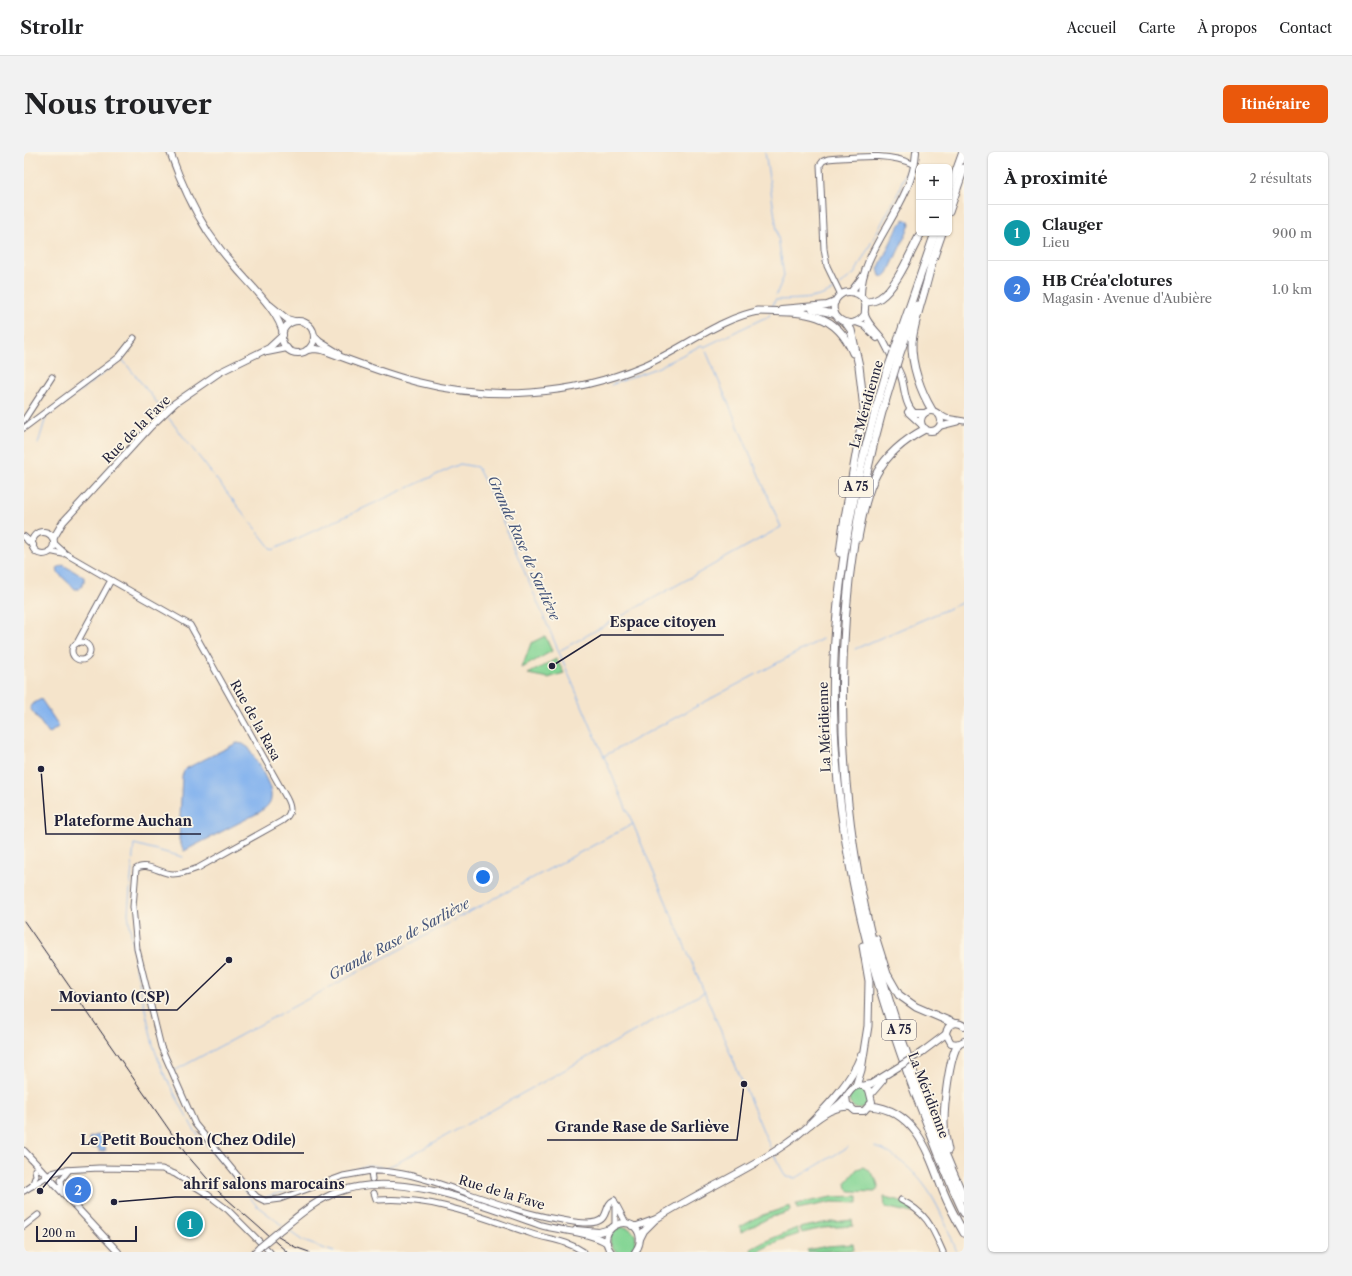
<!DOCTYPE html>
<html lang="fr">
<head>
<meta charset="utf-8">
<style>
	:root { --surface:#fff; --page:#f2f2f2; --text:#202124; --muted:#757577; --line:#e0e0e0; --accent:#ea580c }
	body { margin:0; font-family:"Libre Caslon Text",serif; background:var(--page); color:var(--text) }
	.controls { position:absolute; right:12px; top:12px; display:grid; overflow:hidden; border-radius:6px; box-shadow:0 1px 3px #0004 }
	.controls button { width:36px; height:36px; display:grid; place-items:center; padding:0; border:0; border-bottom:1px solid var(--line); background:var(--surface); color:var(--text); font:20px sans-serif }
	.scale { position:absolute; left:12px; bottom:10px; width:101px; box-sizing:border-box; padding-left:4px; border:2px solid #22223b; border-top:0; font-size:11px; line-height:14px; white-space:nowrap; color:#22223b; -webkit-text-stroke:3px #fcf5e5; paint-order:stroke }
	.you { position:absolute; left:459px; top:725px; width:14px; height:14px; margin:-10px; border:3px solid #fff; border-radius:50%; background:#1a73e8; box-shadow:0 0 0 6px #1a73e833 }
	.badge { display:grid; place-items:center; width:26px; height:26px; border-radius:50%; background:var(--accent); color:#fff; font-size:13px; font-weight:700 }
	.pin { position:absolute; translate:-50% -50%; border:2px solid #fff; box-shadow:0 1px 4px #0006 }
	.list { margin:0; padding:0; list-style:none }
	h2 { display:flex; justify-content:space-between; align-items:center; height:52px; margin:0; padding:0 16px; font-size:17px }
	h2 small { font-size:13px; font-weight:400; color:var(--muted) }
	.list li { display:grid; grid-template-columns:26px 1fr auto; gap:12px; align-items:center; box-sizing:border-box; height:56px; padding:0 16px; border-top:1px solid var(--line) }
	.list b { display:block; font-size:15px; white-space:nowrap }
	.list p { margin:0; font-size:13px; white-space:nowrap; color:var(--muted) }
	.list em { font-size:13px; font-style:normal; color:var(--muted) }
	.map { position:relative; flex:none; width:940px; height:1100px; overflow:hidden; border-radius:6px }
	header { display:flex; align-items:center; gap:24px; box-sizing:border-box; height:56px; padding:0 20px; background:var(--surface); border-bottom:1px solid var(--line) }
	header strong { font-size:19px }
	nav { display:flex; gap:22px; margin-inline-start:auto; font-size:14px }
	.intro { display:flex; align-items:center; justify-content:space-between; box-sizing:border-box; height:96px; padding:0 24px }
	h1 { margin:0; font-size:28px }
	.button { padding:10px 18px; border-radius:6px; background:var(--accent); color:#fff; font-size:14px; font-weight:700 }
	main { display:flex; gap:24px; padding:0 24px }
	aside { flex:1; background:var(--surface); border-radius:6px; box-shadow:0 1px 3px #0004 }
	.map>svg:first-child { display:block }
	.green { fill:#86d696; stroke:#547c68 }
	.water { fill:#83b2ee; stroke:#526a94 }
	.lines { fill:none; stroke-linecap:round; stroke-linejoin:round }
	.stream { stroke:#83b2ee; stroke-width:1 }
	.minor-casing { stroke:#6c666d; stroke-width:7 }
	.major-casing { stroke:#6c666d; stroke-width:8 }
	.highway-casing { stroke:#6c666d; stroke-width:9 }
	.minor { stroke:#fff; stroke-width:5 }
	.major { stroke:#fff; stroke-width:6 }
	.highway { stroke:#fff; stroke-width:7 }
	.rail { stroke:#22223b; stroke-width:1 }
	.major-bridge-casing { stroke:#6c666d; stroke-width:8; stroke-linecap:butt }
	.highway-bridge-casing { stroke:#6c666d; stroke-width:9; stroke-linecap:butt }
	.major-bridge { stroke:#fff; stroke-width:6 }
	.highway-bridge { stroke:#fff; stroke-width:7 }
	.labels { text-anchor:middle; stroke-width:3.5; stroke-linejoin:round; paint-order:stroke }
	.shield { fill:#fcf5e5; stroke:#63616e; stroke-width:1 }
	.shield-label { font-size:12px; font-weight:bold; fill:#22223b }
	.street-label { font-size:13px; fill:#22223b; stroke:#fcf5e5 }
	.water-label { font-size:14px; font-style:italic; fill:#44547a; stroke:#fcf5e5 }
	.leader { fill:none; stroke:#22223b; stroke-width:1.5 }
	.callout-dot { fill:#22223b; stroke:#fcf5e5; stroke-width:1.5 }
	.callout-label { font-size:14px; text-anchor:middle; font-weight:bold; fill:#22223b; stroke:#fcf5e5; stroke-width:3.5; stroke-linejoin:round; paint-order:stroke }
</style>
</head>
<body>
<header>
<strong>Strollr</strong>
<nav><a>Accueil</a><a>Carte</a><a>À propos</a><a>Contact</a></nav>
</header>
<div class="intro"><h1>Nous trouver</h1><a class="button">Itinéraire</a></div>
<main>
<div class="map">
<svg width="940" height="1100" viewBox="0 0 940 1100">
	<rect width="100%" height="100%" fill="#fcf5e5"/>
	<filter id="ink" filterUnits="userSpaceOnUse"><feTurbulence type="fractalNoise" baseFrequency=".025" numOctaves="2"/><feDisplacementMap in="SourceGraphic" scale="8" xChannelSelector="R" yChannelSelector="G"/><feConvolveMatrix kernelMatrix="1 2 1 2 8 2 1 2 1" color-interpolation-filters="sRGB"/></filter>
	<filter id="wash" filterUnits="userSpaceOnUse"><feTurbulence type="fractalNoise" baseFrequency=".012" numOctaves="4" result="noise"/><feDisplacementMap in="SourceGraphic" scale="16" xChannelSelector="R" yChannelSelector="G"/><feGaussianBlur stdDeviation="0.9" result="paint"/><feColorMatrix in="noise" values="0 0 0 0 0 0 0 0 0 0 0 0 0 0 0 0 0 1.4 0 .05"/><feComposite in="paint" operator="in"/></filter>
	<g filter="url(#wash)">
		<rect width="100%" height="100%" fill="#f5e4cb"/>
		<g class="green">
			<path d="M521,484l7,15 -30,17 9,-25z"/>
			<path d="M532,507l8,14 -16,5 -20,-4z"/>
			<circle cx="835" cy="947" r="10"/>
			<path d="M839,1015c7,3 16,14 15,21l-3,4 -25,-1 -3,-2 -1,-6 11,-14z"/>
			<path d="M834,1044v7l-26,-1 -35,7 -1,-5 36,-7z"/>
			<path d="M860,1045l14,3 15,10 -1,3 -27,-6z"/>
			<path d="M766,1054l1,5 -22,7 -28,14 -1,-5 20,-11z"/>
			<path d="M828,1068l1,6 -30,2 -21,5 -2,-5 23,-5z"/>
			<circle cx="599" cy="1088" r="13"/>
			<path d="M773,1076l2,6 -16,5 -27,13h-4l-1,-3 15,-8z"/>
			<path d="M829,1092l1,6 -46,2 -1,-2 21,-4z"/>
		</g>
		<g class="water">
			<path d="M880,67l5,2 1,4 -22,48 -4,4 -4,-1 -2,-7 18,-38z"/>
			<path d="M39,413l21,12v5l-5,7h-4l-17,-16 -1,-5z"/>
			<path d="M17,547l18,27 -10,8 -19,-26 1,-3z"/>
			<path d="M213,591l6,1 6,4c6,11 24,38 22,50 -1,7 -6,10 -11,14l-76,39 -5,-11 3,-64 3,-7z"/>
			<path d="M77,982l5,16 -6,2 -2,-5 -5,1 -4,-10z"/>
		</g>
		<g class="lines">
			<g class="stream">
				<path d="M741,0l19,124 -8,19"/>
				<path d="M885,9l2,-9"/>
				<path d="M814,134l17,-13 43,-80 10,-29"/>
				<path d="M748,156l3,-8c21,-1 43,1 61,-12"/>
				<path d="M680,195l58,-28 6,-2 2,-3"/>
				<path d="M587,233l48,-18 43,-22 2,2"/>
				<path d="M143,264l105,134 188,-86 17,3 14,27 142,330"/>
				<path d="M14,292l8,-27 76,-58 41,51"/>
				<path d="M831,497l109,-47"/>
				<path d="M535,499l222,-124 -75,-176"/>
				<path d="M580,604l218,-117"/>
				<path d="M159,705l-49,-13 -6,69 8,55 17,77 10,27 30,56 5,7"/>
				<path d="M150,919l459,-247 137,323"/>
				<path d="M176,985l57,69 25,19"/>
				<path d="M851,995c9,2 14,6 21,11 35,24 46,57 61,94"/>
				<path d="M750,1003l12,22 10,1 52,-31"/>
				<path d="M242,1045l103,-32 16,3 12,-5 308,-171"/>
				<path d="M265,1079l14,10 31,11"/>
			</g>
		</g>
	</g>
	<g filter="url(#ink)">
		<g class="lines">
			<g class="minor-casing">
				<g id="minor">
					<path d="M817,143l-14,-29 -3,-17 -4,-84 3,-4 5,-2c29,-2 60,-7 87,6"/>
					<path d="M915,262l7,4 18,3"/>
					<path d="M0,268l28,-43"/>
					<path d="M917,274l16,-4"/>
					<path d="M0,276l95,-71 15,-19"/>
					<path d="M30,391l12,11 45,26 -34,63"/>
					<path d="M25,399l14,3"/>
					<path d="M87,428l79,45 97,174c5,10 4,16 -5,22l-84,47c-8,3 -16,6 -25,6 -12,0 -27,-13 -37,-5l-3,38 4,42 24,98 34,77 51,62 11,11 8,4 15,-2 63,-23 28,-5"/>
					<circle cx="57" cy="499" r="9"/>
					<path d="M348,1027l-1,-8c29,-1 57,9 84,18 33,11 67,24 102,30 12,2 27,6 39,3 13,-3 8,-18 18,-22"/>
					<path d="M8,1034l4,-11 -1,-5"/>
					<path d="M0,1039l28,-18 12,-3 35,-2 63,1 13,5 32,20 21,16 42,42"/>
					<path d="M39,1040l-2,-12 8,-10"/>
					<path d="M350,1041l2,6 3,1c53,-4 104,18 153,34 19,6 34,6 52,18"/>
					<path d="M590,1048l12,23"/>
					<path d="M877,1048c26,13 31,27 42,52"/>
					<path d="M591,1051v22"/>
					<path d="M0,1074l14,-11"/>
				</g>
			</g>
			<g class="major-casing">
				<g id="major">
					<path d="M146,0c10,28 22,55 38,80 7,10 14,20 22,29 15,19 51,51 53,74"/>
					<path d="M827,140l12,-16"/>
					<path d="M837,144c-1,-48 52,-90 55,-144"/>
					<path d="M246,153l17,14 7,2"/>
					<path d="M757,157l46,-4 8,-3"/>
					<path d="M788,157l23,5"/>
					<path d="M841,162c-15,22 -42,-1 -27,-17 8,-9 24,-5 27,6 1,4 -1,9 0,12 3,10 13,17 18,25 6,12 13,24 18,36 4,11 3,28 13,37h10"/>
					<circle cx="274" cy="185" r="16"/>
					<path d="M832,170l8,3 13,13"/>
					<path d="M291,185l5,5 18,11"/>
					<path d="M283,198l8,-1 7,1c31,11 62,24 95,32 74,19 155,14 226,-16 37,-15 78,-49 117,-55"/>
					<path d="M243,200l20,-4"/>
					<circle cx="907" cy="269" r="10"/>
					<path d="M884,260l13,12"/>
					<circle cx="19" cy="391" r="11"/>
					<path d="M0,385l9,8"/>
					<path d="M29,387l10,-17 88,-96 24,-23 45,-31 49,-24 13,-12"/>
					<path d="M940,874c-8,-6 -17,-2 -18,8l5,9 7,1 6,-3"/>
					<path d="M898,900l24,-18"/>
					<path d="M838,934l9,-2 21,-13"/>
					<path d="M847,942l12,-14"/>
					<path d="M809,957c4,-3 9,-7 12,-11 7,-9 11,-19 24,-8l3,12 -8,9h-9l-8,-7 -1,-8"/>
					<path d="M0,999l94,101"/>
					<path d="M608,1074h5l19,-7c45,-29 95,-49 138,-81 15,-12 35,-33 56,-31"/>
					<path d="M552,1078l23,2 11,-3"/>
					<path d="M254,1080c19,-15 37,-32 60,-40 59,-23 145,13 202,33 20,6 51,7 67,18"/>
					<path d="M616,1087l4,-8 11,-11"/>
					<path d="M231,1100l5,-5"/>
					<path d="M587,1100c-18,-24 20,-41 28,-18 2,7 0,13 -4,18"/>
				</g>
			</g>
			<g class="highway-casing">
				<g id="highway">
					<path d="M925,39l14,-39"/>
					<path d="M925,60l15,-44"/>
					<path d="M907,113l11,-32"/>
					<path d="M841,150c5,0 10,-1 15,-4 17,-11 31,-47 41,-65"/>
					<path d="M733,159c40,1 78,-3 96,42"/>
					<path d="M870,200l41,-119"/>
					<path d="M875,204l18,-51"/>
					<path d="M862,222c-23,75 -40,151 -48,229 -18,169 18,333 77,490 16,40 30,81 49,120"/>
					<path d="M868,227c-57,180 -66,372 -21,556 22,90 56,178 93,263"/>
					<path d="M908,258c-11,-18 -21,-45 -20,-68 3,-27 15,-54 20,-81"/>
					<path d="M834,386c10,-53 17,-82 67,-109"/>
					<path d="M816,401l3,-24 21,-120 -5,-43 -8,-36 -5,-7"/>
					<path d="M852,787l11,35 12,21 17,12 37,16"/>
					<path d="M832,934l5,-16 7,-44 1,-45 -6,-35"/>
					<path d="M846,954c47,4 59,49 73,85 6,15 13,28 21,42"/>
					<path d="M786,972c19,-19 41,-42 51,-68"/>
					<path d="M924,998c-2,-9 -4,-18 -4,-27 0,-18 5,-65 14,-79"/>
				</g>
			</g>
			<use href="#minor" class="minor"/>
			<use href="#major" class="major"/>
			<use href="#highway" class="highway"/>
			<g class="rail">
				<path d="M0,769l162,233 33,38 68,60"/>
				<path d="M251,1083l20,12 14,5"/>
			</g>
			<g class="major-bridge-casing">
				<g id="major-bridge">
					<path d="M868,919l30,-19"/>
					<path d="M236,1095l18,-15"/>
				</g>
			</g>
			<g class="highway-bridge-casing">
				<g id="highway-bridge">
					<path d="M862,222l8,-22"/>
					<path d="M868,227l7,-23"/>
				</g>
			</g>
			<use href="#major-bridge" class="major-bridge"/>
			<use href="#highway-bridge" class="highway-bridge"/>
		</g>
	</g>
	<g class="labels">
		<g class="shield">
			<rect x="815" y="325" width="34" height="20" rx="3"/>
			<rect x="858" y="868" width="34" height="20" rx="3"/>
		</g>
		<g class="shield-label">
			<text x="832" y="339">A 75</text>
			<text x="875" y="882">A 75</text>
		</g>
		<g class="street-label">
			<text transform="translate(842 252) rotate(-74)" y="5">La Méridienne</text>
			<text transform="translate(112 277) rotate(-45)" y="5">Rue de la Fave</text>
			<text transform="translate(232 568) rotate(61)" y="5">Rue de la Rasa</text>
			<text transform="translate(800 575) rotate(-92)" y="5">La Méridienne</text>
			<text transform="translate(905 943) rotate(69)" y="5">La Méridienne</text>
			<text transform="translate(478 1040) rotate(17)" y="5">Rue de la Fave</text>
		</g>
		<g class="water-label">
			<text transform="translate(500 396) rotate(66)" y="5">Grande Rase de Sarliève</text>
			<text transform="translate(375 787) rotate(-28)" y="5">Grande Rase de Sarliève</text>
		</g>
	</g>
	<path class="leader" d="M528 514L577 483H700M17 617L22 682H177M205 808L153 858H27M720 932L713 988H523M16 1039L48 1001H280M90 1050L151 1045H328"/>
	<g class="callout-dot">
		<circle cx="528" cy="514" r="4"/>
		<circle cx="17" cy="617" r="4"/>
		<circle cx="205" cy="808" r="4"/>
		<circle cx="720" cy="932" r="4"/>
		<circle cx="16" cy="1039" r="4"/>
		<circle cx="90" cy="1050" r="4"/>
	</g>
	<g class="callout-label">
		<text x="639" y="475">Espace citoyen</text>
		<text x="99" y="674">Plateforme Auchan</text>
		<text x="90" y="850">Movianto (CSP)</text>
		<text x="618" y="980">Grande Rase de Sarliève</text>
		<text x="164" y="993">Le Petit Bouchon (Chez Odile)</text>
		<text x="240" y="1037">ahrif salons marocains</text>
	</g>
</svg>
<div class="controls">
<button>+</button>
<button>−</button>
</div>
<div class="scale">200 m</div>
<div class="you"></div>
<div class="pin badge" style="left:166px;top:1072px;background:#0f9aa8">1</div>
<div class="pin badge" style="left:54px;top:1038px;background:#3f7fe0">2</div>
</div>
<aside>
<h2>À proximité<small>2 résultats</small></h2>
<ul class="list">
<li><span class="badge" style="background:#0f9aa8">1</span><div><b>Clauger</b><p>Lieu</p></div><em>900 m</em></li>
<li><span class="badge" style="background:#3f7fe0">2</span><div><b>HB Créa'clotures</b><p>Magasin · Avenue d'Aubière</p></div><em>1.0 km</em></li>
</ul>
</aside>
</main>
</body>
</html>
